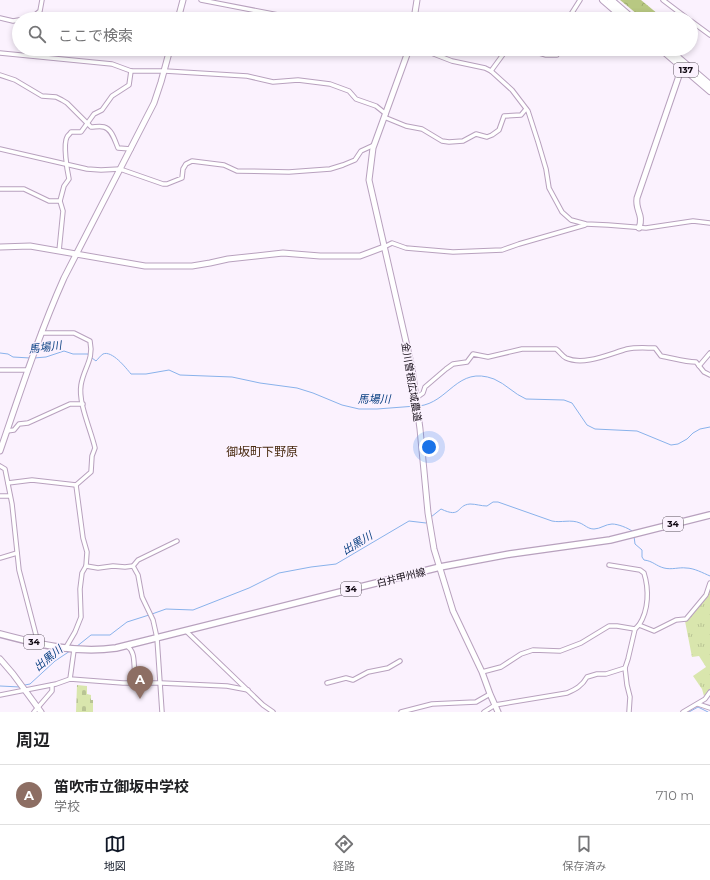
<!DOCTYPE html>
<html lang="ja">
<head>
<meta charset="utf-8">
<style>
	:root { --surface:#fff; --page:#f2f2f2; --text:#202124; --muted:#757577; --line:#e0e0e0; --accent:#111827 }
	body { margin:0; font-family:Montserrat,"Noto Sans JP",sans-serif; background:var(--page); color:var(--text) }
	.you { position:absolute; left:429px; top:447px; width:14px; height:14px; margin:-10px; border:3px solid #fff; border-radius:50%; background:#1a73e8; box-shadow:0 0 0 6px #1a73e833 }
	.badge { display:grid; place-items:center; width:26px; height:26px; border-radius:50%; background:var(--accent); color:#fff; font-size:13px; font-weight:700 }
	.pin { position:absolute; translate:-50% -33px; filter:drop-shadow(0 1px 2px #0008) }
	.pin::after { content:''; position:absolute; top:21px; width:14px; height:12px; background:inherit; clip-path:polygon(0 0,100% 0,50% 100%) }
	.list { margin:0; padding:0; list-style:none }
	h2 { display:flex; justify-content:space-between; align-items:center; height:52px; margin:0; padding:0 16px; font-size:17px }
	h2 small { font-size:13px; font-weight:400; color:var(--muted) }
	.list li { display:grid; grid-template-columns:26px 1fr auto; gap:12px; align-items:center; box-sizing:border-box; height:60px; padding:0 16px; border-top:1px solid var(--line) }
	.list b { display:block; font-size:15px; white-space:nowrap }
	.list p { margin:0; font-size:13px; white-space:nowrap; color:var(--muted) }
	.list em { font-size:13px; font-style:normal; color:var(--muted) }
	.icon { flex:none; width:22px; height:22px; fill:none; stroke:currentColor; stroke-width:2; stroke-linecap:round; stroke-linejoin:round }
	.map { position:relative; flex:none; width:710px; height:712px; overflow:hidden }
	.search { position:absolute; background:var(--surface); box-shadow:0 2px 6px #0003; left:12px; right:12px; top:12px; height:44px; display:flex; align-items:center; gap:10px; box-sizing:border-box; padding:0 14px; border-radius:22px; color:var(--muted); font-size:15px }
	.sheet { height:112px; background:var(--surface) }
	nav { display:flex; justify-content:space-around; align-items:center; box-sizing:border-box; height:56px; border-top:1px solid var(--line); background:var(--surface); font-size:11px; color:var(--muted) }
	nav a { display:grid; justify-items:center; gap:2px }
	nav .on { color:var(--accent) }
	.map>svg:first-child { display:block }
	.grass { fill:url(#grass-tufts) }
	.forest { fill:url(#forest-crowns) }
	.cemetery { fill:url(#cemetery-stones) }
	.lines { fill:none; stroke-linecap:round; stroke-linejoin:round }
	.stream { stroke:#89b2eb; stroke-width:1 }
	.street-casing { stroke:#b8a1be; stroke-width:5.5 }
	.secondary-casing { stroke:#b8a1be; stroke-width:7 }
	.primary-casing { stroke:#b8a1be; stroke-width:8 }
	.highway-casing { stroke:#b8a1be; stroke-width:8 }
	.street { stroke:#fff; stroke-width:3.5 }
	.secondary { stroke:#fff; stroke-width:5 }
	.primary { stroke:#fff; stroke-width:5.5 }
	.highway { stroke:#fff; stroke-width:6 }
	.labels { text-anchor:middle; stroke-width:3; stroke-linejoin:round; paint-order:stroke }
	.shield { fill:#fbf2fe; stroke:#58505a; stroke-width:1 }
	.shield-label { font-size:9px; font-weight:bold; fill:#120a14 }
	.street-label { font-size:10px; fill:#120a14; stroke:#fbf2fe }
	.water-label { font-size:11px; font-style:italic; fill:#0b4183; stroke:#fbf2fe }
	.quarter-label { font-size:12px; fill:#48290f; stroke:#fbf2fe }
</style>
</head>
<body>
<div class="map">
<svg width="710" height="712" viewBox="0 0 710 712">
	<defs>
		<pattern id="grass-tufts" width="24" height="20" patternUnits="userSpaceOnUse"><rect width="24" height="20" fill="#d9e6ad"/><path d="M3 7l-1-3M5 7V3M7 7l1-3M15 17l-1-3M17 17v-4M19 17l1-3" fill="none" stroke="#b9c494"/></pattern>
		<pattern id="forest-crowns" width="20" height="18" patternUnits="userSpaceOnUse"><rect width="20" height="18" fill="#b8c882"/><path d="M2 6a3 3 0 1 1 6 0M12 15a3 3 0 1 1 6 0" fill="none" stroke="#9daa6f"/></pattern>
		<pattern id="cemetery-stones" width="16" height="16" patternUnits="userSpaceOnUse"><rect width="16" height="16" fill="#d9e6ad"/><path d="M2 7V4a2 2 0 0 1 4 0v3zM10 15v-3a2 2 0 0 1 4 0v3z" fill="#b9c494"/></pattern>
	</defs>
	<rect width="100%" height="100%" fill="#fbf2fe"/>
	<path class="grass" d="M710,586v103l-6,7 -2,-7 -9,-13 13,-9 -7,-11 -7,1 -7,-36 4,-2 17,-22z"/>
	<path class="forest" d="M620,0h21l23,19h-21z"/>
	<path class="cemetery" d="M77,685l10,1v8l4,1v5h2v12h-17z"/>
	<g class="lines">
		<g class="stream">
			<path d="M0,353l8,1 5,3 17,1"/>
			<path d="M34,358l12,-1 18,-6 9,3h15l1,2"/>
			<path d="M92,358l4,3c2,-2 5,-6 7,-7 9,-4 23,14 28,20h15l23,-4 11,5 52,2 28,6 37,5 16,5 29,12 17,4h18l39,-3"/>
			<path d="M419,406c30,-3 38,-41 75,-27 12,5 20,15 32,20l38,1 8,3 15,22 8,4 42,2 34,14 7,-1 9,-5 6,-6 7,-4 10,-2"/>
			<path d="M431,517l10,-8c21,10 15,-4 29,-5 6,0 11,2 17,2l6,-4h5l54,19c9,2 19,-2 28,2 5,2 8,6 14,6 6,0 12,-5 18,-5 6,0 16,4 20,7"/>
			<path d="M634,536l1,8 7,6v7l2,3c9,1 12,6 20,8 8,2 15,-1 22,0 8,0 17,5 24,8"/>
			<path d="M152,614l14,-5 27,1 56,-22 30,-15 32,-6 25,-3 73,-43 17,2 2,-2"/>
			<path d="M76,647l15,-12h19l17,-13 22,-7"/>
			<path d="M25,685l5,-1 25,-23 15,-10"/>
			<path d="M0,686l20,1"/>
			<path d="M689,712l9,-5 10,5"/>
		</g>
		<g class="street-casing">
			<g id="street">
				<path d="M201,0l98,19"/>
				<path d="M663,0l25,19"/>
				<path d="M0,18l13,3 6,-1"/>
				<path d="M23,19l12,-4 5,-4 2,-11"/>
				<path d="M568,19l12,-19"/>
				<path d="M691,21l19,14"/>
				<path d="M421,49l31,12 33,7 6,3 21,19 16,21 10,31 8,27 3,19 13,24 9,8 15,4 22,1 38,3 47,-7 17,2"/>
				<path d="M526,49l20,6h11l2,-6"/>
				<path d="M0,53l112,11 19,7h34l82,5 26,6 25,-2 32,4 19,7 7,8 20,7 10,8"/>
				<path d="M491,71l16,-22"/>
				<path d="M0,75l15,5 27,16 14,1 6,3 5,3 24,24c4,0 9,-1 13,0 8,2 11,14 14,21l13,1"/>
				<path d="M384,117l22,9 16,3 20,12 7,1 14,-1 13,-7 11,3 5,-2 7,-5 5,-14 17,-1 5,-6"/>
				<path d="M0,149l87,20 14,1 19,-1 43,15h4l15,-6 1,-9 3,-5 6,-3 32,4 13,6 52,1 41,-3 13,-4 12,-5 6,-9 13,-6"/>
				<path d="M0,189h24l25,12h11"/>
				<path d="M384,247l8,-4 14,5 47,4 49,-2 17,-6 66,-19"/>
				<path d="M59,251l4,-40 -3,-10 4,-15 5,-7c-2,-9 -6,-35 -2,-42 1,-2 3,-3 4,-5h10l13,-18 8,-4 10,-14 17,-11 2,-14"/>
				<path d="M699,366l11,-13"/>
				<path d="M0,370h28"/>
				<path d="M416,398l7,-5 2,-6 21,-18 7,-5 14,-2 6,-8 15,3 34,-8h34c4,3 6,7 10,9 18,8 43,-4 61,-9 9,-2 19,-1 28,-1l6,8c12,2 23,6 35,6l8,10 6,3"/>
				<path d="M7,431l7,-1 5,-6 9,-1 42,-19h13"/>
				<path d="M0,466l5,3 7,35 7,66 17,65v8"/>
				<path d="M8,483l24,-3 44,5 15,-13 1,-16 3,-8c-4,-18 -17,-45 -14,-63 3,-18 13,-25 9,-44l-16,-8h-33"/>
				<path d="M0,496h10"/>
				<path d="M0,558l17,-5"/>
				<path d="M609,565l31,5 4,3c5,16 5,37 -5,52"/>
				<path d="M86,566l12,2 15,-2 12,1 8,-1 5,-6 39,-19"/>
				<path d="M133,566l5,9 4,22 11,23 4,18 5,74"/>
				<path d="M186,631l77,74 10,7"/>
				<path d="M127,646c12,8 3,27 12,37"/>
				<path d="M65,649l10,-17 6,-15 -1,-28 2,-16 4,-7 1,-14 -4,-14 -7,-53"/>
				<path d="M482,672l19,-5 20,-13 12,-4 27,1 21,-8 28,-17h8l18,3"/>
				<path d="M70,679l4,-29"/>
				<path d="M327,683l19,-5 7,2 15,-8 20,-4 12,-7"/>
				<path d="M0,695l56,-11 14,-5 53,4h38l66,3 21,4"/>
				<path d="M698,704l12,4"/>
				<path d="M34,712l18,-21v-6"/>
				<path d="M401,712l31,-8 44,-2 14,-8"/>
				<path d="M484,712l11,-7 72,-12c9,-4 15,-7 20,-16l10,-3h9l19,-6"/>
				<path d="M629,712l1,-15 -3,-12 -2,-17 3,-9 7,-30 4,-4 15,6 22,-11 10,-1 20,-24 4,-12"/>
				<path d="M683,712l22,-13 5,-7"/>
			</g>
		</g>
		<g class="secondary-casing">
			<g id="secondary">
				<path d="M178,19l5,-19"/>
				<path d="M414,19l3,-19"/>
				<path d="M409,49l-36,99 -4,32 43,188 8,61 8,84 6,36 19,62 29,61 8,22 8,18"/>
				<path d="M639,228c5,-14 -4,-17 -2,-30l46,-134"/>
				<path d="M0,247l30,-1 115,20h47l18,-3 18,-4 55,-6 37,3h40l24,-9"/>
				<path d="M0,451c20,-58 39,-117 64,-173l90,-175 7,-21 9,-33"/>
				<path d="M0,659l13,15 28,38"/>
			</g>
		</g>
		<g class="primary-casing">
			<path id="primary" d="M0,634c38,10 76,20 116,14l324,-81 70,-13 100,-14 100,-25"/>
		</g>
		<g class="highway-casing">
			<g id="highway">
				<path d="M603,0l22,19"/>
				<path d="M611,0l22,19"/>
				<path d="M661,49l49,42"/>
				<path d="M668,49l42,36"/>
			</g>
		</g>
		<use href="#street" class="street"/>
		<use href="#secondary" class="secondary"/>
		<use href="#primary" class="primary"/>
		<use href="#highway" class="highway"/>
	</g>
	<g class="labels">
		<g class="shield">
			<rect x="674" y="63" width="24" height="14" rx="3"/>
			<rect x="663" y="517" width="20" height="14" rx="3"/>
			<rect x="341" y="582" width="20" height="14" rx="3"/>
			<rect x="24" y="635" width="20" height="14" rx="3"/>
		</g>
		<g class="shield-label">
			<text x="686" y="73">137</text>
			<text x="673" y="527">34</text>
			<text x="351" y="592">34</text>
			<text x="34" y="645">34</text>
		</g>
		<g class="street-label">
			<text transform="translate(412 382) rotate(81)" y="4">金川曽根広域農道</text>
			<text transform="translate(401 577) rotate(-14)" y="4">白井甲州線</text>
		</g>
		<g class="water-label">
			<text transform="translate(45 347) rotate(-7)" y="4">馬場川</text>
			<text x="374" y="403">馬場川</text>
			<text transform="translate(357 543) rotate(-31)" y="4">出黒川</text>
			<text transform="translate(48 658) rotate(-39)" y="4">出黒川</text>
		</g>
		<g class="quarter-label">
			<text x="262" y="456">御坂町下野原</text>
		</g>
	</g>
</svg>
<div class="you"></div>
<div class="pin badge" style="left:140px;top:699px;background:#8d6e63">A</div>
<div class="search"><svg class="icon" aria-label="search" viewBox="0 0 24 24"><circle cx="10" cy="10" r="6"/><path d="M15 15l6 6"/></svg>ここで検索</div>
</div>
<section class="sheet">
<h2>周辺<small></small></h2>
<ul class="list">
<li><span class="badge" style="background:#8d6e63">A</span><div><b>笛吹市立御坂中学校</b><p>学校</p></div><em>710 m</em></li>
</ul>
</section>
<nav>
<a class="on"><svg class="icon" aria-label="map" viewBox="0 0 24 24"><path d="M3 6l6-2 6 2 6-2v14l-6 2-6-2-6 2zM9 4v14M15 6v14"/></svg>地図</a>
<a><svg class="icon" aria-label="directions" viewBox="0 0 24 24"><path d="M12 3l9 9-9 9-9-9zM9 14v-3h6M13 9l2 2-2 2"/></svg>経路</a>
<a><svg class="icon" aria-label="saved" viewBox="0 0 24 24"><path d="M7 4h10v16l-5-4-5 4z"/></svg>保存済み</a>
</nav>
</body>
</html>
